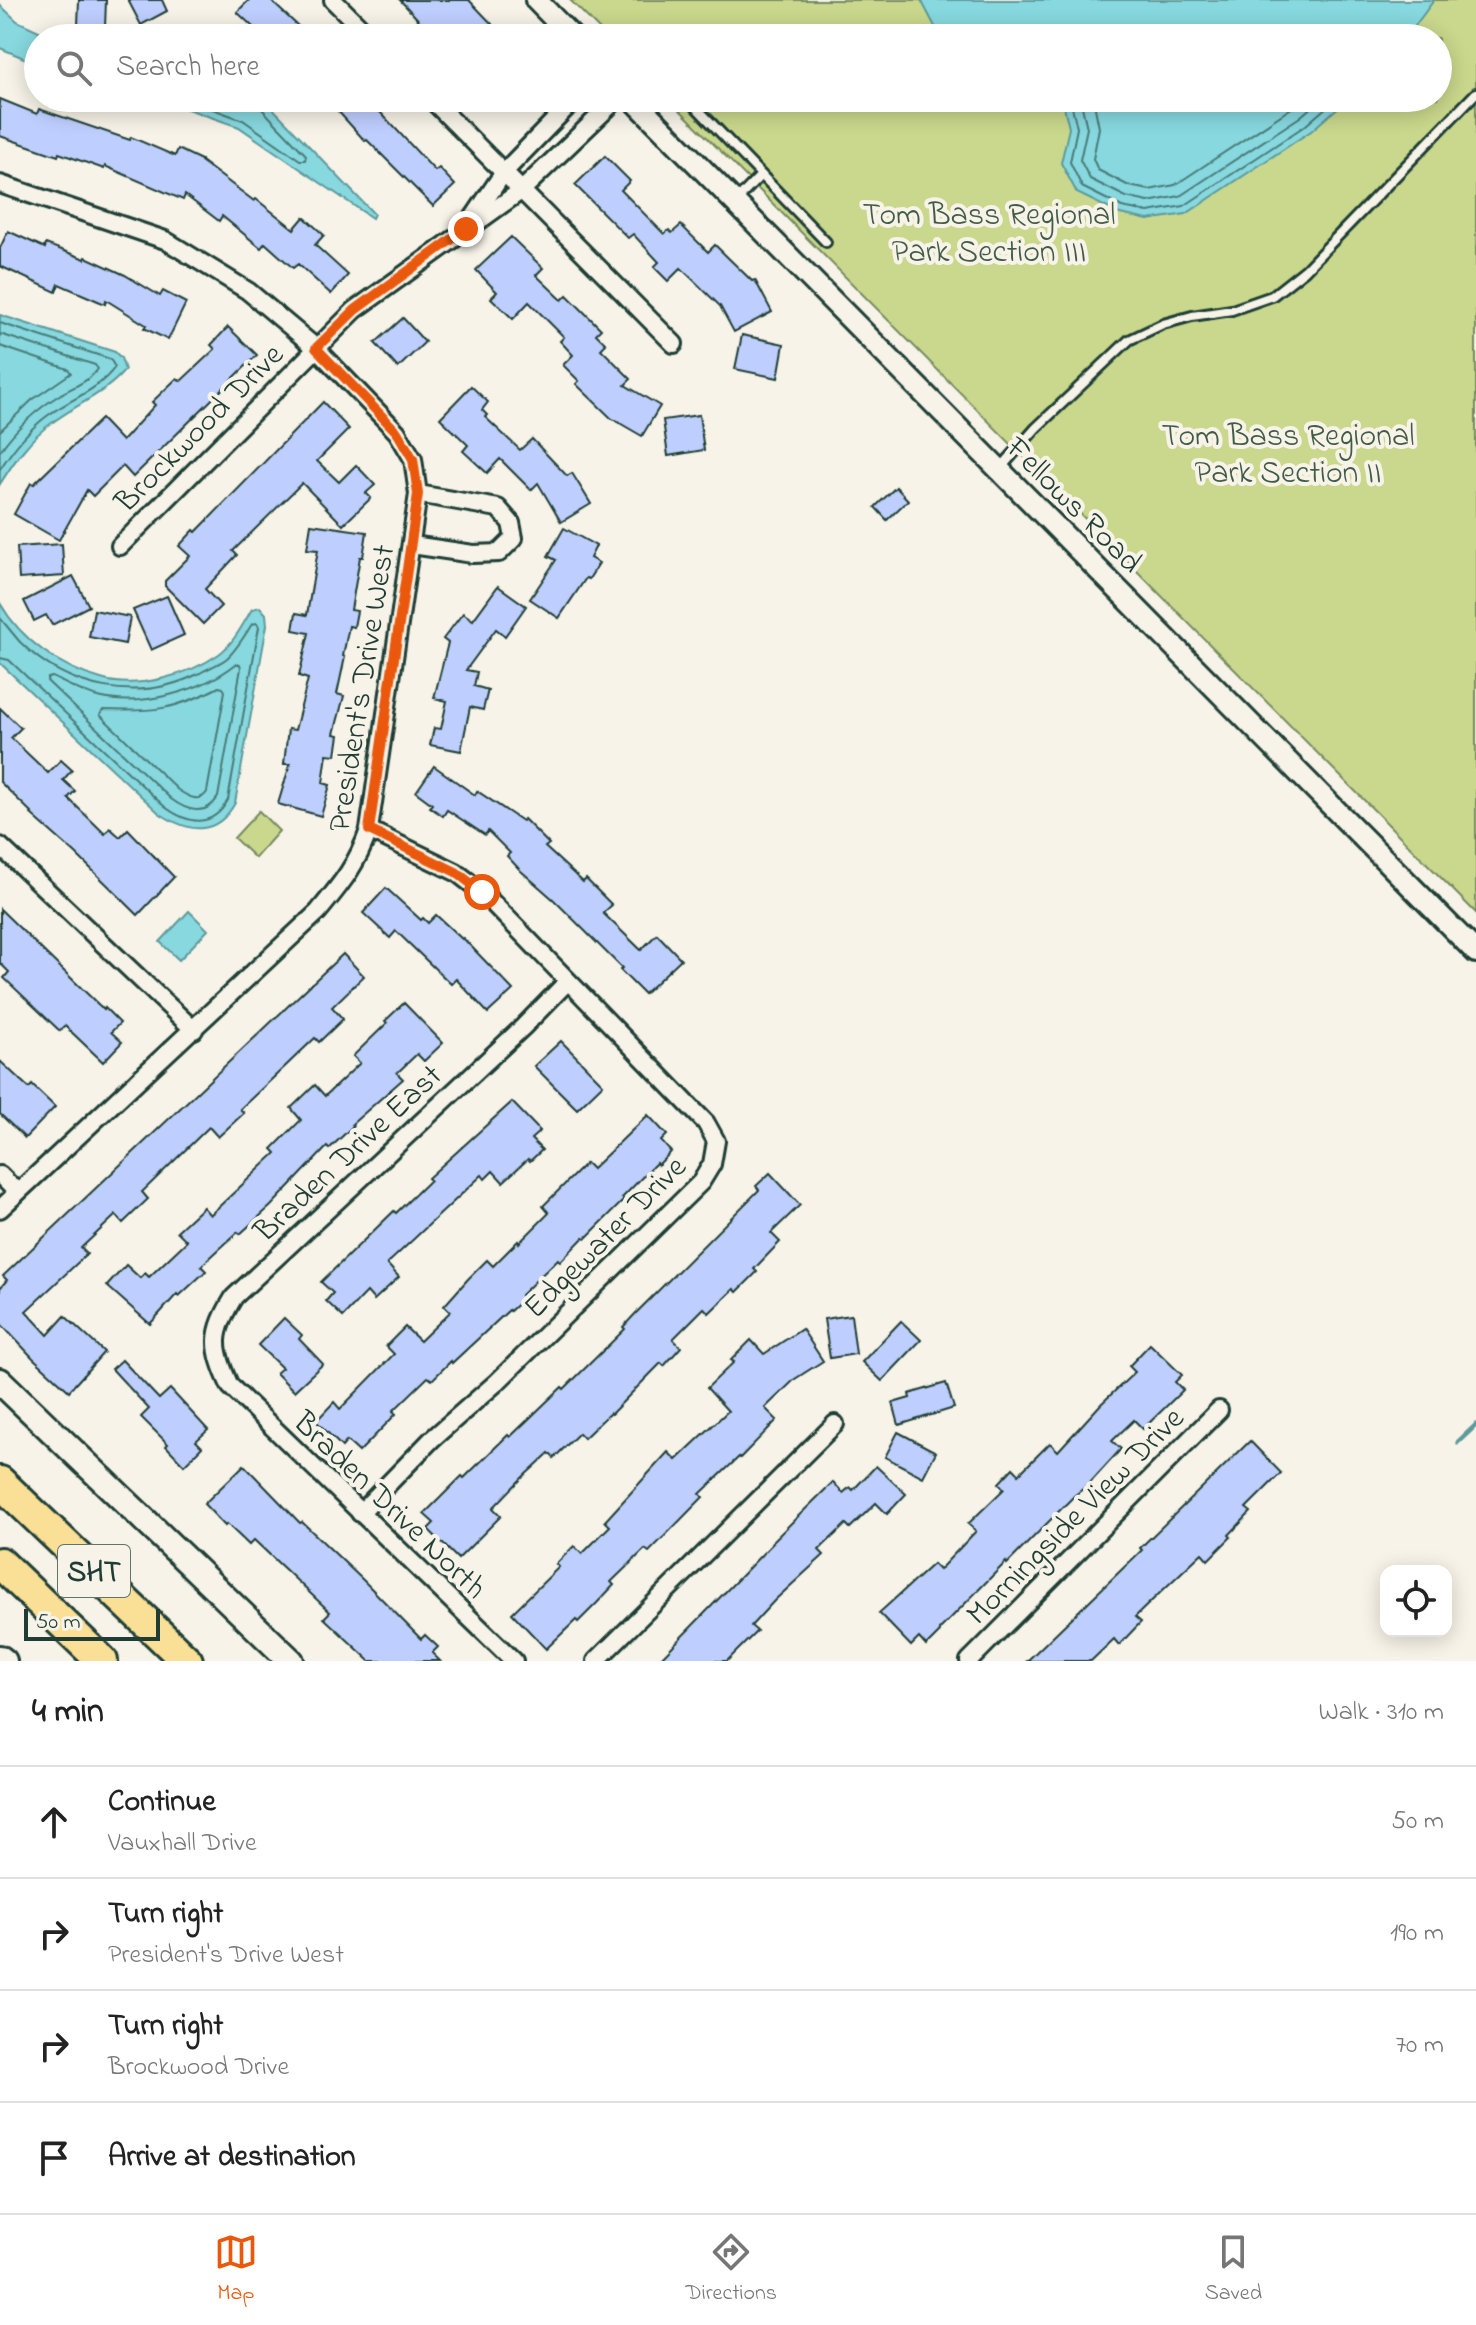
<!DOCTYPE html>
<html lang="en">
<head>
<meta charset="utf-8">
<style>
	:root { --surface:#fff; --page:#f2f2f2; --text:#222; --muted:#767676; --line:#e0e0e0; --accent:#ea580c }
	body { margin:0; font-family:"Indie Flower",sans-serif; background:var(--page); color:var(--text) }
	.controls { position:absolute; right:24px; bottom:24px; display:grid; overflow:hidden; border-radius:16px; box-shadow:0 4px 20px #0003 }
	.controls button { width:72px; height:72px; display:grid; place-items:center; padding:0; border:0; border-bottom:2px solid var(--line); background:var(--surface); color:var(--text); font:40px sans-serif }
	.scale { position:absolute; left:24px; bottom:20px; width:136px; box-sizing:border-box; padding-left:8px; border:4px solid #1f3d34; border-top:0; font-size:22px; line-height:28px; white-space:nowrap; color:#1f3d34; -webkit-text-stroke:6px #f7f3e8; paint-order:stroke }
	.stop { position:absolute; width:24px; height:24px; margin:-18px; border:6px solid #ea580c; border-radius:50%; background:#fff }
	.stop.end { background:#ea580c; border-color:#fff; box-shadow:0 2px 8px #0008 }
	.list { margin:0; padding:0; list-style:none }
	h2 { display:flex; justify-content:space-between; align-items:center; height:104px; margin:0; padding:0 32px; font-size:34px }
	h2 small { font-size:26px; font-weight:400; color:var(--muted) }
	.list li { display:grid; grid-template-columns:52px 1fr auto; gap:24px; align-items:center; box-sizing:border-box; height:112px; padding:0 32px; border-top:2px solid var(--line) }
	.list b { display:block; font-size:30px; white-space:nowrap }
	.list p { margin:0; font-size:26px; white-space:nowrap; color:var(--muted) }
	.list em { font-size:26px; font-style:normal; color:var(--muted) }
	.icon { flex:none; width:44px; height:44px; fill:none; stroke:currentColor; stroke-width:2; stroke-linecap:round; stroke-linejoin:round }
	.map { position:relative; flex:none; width:1476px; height:1661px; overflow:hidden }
	.search { position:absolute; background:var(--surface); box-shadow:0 4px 20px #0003; left:24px; right:24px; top:24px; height:88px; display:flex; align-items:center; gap:20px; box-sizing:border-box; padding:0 28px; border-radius:44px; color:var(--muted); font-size:30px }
	.sheet { height:552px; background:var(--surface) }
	nav { display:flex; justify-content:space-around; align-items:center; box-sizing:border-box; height:112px; border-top:2px solid var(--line); background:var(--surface); font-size:22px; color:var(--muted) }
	nav a { display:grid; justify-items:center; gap:4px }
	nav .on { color:var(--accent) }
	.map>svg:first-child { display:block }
	.green { fill:#c9d88c; stroke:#748a60; stroke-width:2 }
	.water { fill:#87d8df; stroke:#5d9a9b; stroke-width:2 }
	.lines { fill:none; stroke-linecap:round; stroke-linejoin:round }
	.shore { stroke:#497b78; stroke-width:2 }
	.stream { stroke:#5d9a9b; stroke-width:5 }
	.building { fill:#becefe; stroke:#1f3d34; stroke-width:2 }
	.service-casing { stroke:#1f3d34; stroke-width:14 }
	.minor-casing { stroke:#1f3d34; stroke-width:22 }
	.tertiary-casing { stroke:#1f3d34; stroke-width:26 }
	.secondary-casing { stroke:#1f3d34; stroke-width:30 }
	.motorway-casing { stroke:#1f3d34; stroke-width:36 }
	.service { stroke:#f7f3e8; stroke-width:8 }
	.minor { stroke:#f7f3e8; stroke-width:16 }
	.tertiary { stroke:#f7f3e8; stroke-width:20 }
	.secondary { stroke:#f7f3e8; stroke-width:24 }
	.motorway { stroke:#fadf96; stroke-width:30 }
	.route { stroke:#ea580c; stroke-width:10 }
	.labels { text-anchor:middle; stroke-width:8; stroke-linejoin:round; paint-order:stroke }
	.shield { fill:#f7f3e8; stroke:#60746a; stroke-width:2 }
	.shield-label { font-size:30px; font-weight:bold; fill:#1f3d34 }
	.park-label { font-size:32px; fill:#415c46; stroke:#f7f3e8 }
	.street-label { font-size:32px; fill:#1f3d34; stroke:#f7f3e8 }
</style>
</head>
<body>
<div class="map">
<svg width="1476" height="1661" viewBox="0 0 1476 1661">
	<rect width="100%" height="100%" fill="#f7f3e8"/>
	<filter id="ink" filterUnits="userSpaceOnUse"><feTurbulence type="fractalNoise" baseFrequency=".0125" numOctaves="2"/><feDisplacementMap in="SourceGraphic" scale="16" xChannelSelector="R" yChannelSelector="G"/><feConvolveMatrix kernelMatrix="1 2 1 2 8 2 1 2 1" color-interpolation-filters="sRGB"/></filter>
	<g filter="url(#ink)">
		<g class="green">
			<path d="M570,0h906v913l-808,-815h770v-60h-830z"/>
			<path d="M259,811l20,20 -24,27 -21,-20z"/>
		</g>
		<g class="water">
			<path d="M921,0h513l-28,38h-465z"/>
			<path d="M0,5l17,16 37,17h-16v26l-38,-16z"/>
			<path d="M156,98h107l111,116 -2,4 -133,-91z"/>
			<path d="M1062,98h287l-38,33 -125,83 -38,6 -28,-6 -43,-21 -16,-30 8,-35z"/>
			<path d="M0,315l115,37 6,6 4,12c-19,23 -48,34 -72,52 -23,16 -38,38 -53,62z"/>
			<path d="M0,603c21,37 61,65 101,76 37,11 88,-4 118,-25 14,-10 24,-30 33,-45l8,-2 6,7 1,11 -32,178c-19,34 -46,30 -76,10l-159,-150z"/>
			<path d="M189,911l19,19 -29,30 -19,-18z"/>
		</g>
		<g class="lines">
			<g class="shore">
				<path d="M182,98l61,22 57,40h5l1,-5 -46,-48 -2,-9"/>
				<path d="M1070,98l7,30 -7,34 12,25 40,20 26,5 36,-6 122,-81 31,-27"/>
				<path d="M1080,98l7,30 -7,32 10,19 36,18 22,5 32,-6 120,-79 22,-19"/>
				<path d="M1093,98l6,30 -6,31 5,11 31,16 20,4 26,-5 118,-78 11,-9"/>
				<path d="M0,323l110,36 5,8c-16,23 -46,33 -68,49 -19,14 -34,33 -47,53"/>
				<path d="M0,334l95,31 3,4c-9,12 -24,18 -37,25 -24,15 -45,34 -61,57"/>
				<path d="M0,346l68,23 3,4 -39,27 -32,31"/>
				<path d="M0,618c7,8 13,16 20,24 48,48 119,62 180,31 8,-5 20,-9 27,-15 10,-9 18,-23 25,-34l5,-1 2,4 -31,173c-16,29 -40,24 -63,7l-156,-147 -9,-2"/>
				<path d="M236,664h4l1,4 -23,129c-12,20 -31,14 -47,2l-124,-118 1,-3 4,-1c15,7 31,16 46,20 43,11 104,-6 138,-33z"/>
				<path d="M219,687l4,1 2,3 -18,101c-7,12 -20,4 -29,-2l-78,-75 3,-5c50,2 72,0 116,-23z"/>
			</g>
			<path class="stream" d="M1458,1442l18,-17"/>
		</g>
		<g class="building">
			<path d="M79,0h27l-1,27 -27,-2z"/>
			<path d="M128,0h34l5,11 -26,14z"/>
			<path d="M249,0h21l41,38h-46l-28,-26z"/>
			<path d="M400,0h69l23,24 -15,14h-42z"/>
			<path d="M326,98h41l68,73 4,-3 16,17 -22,21 -66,-66 -2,1z"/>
			<path d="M0,99l37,15 2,-5 91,31 1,-3 44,19 3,-7 23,11v1l53,40 2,-2 38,30 10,-12 20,18 -9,10 33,30 -17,19 -33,-30 -5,4 -28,-25 -4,5 -39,-32 -3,5 -34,-26 -2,5 -78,-34 -1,3 -45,-16 -1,3 -58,-20z"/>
			<path d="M605,156l25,25 -9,9 43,44 5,-4 3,3 9,-8 27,27 7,-7 37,36 3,-1 17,32 -38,20 -14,-26 -39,-38 -13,13 -14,-14 5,-5 -26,-28 -5,4 -53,-53z"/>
			<path d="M8,231l37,17 1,-4 39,15 1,-2 39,18 35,21 3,-5 23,12 -18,37 -24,-12 2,-3 -40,-25 -1,4 -46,-20 -3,8 -56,-26v-18z"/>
			<path d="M511,237l32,31 -7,7 26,25 5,-5 34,34 -5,5 10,10 -5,5 30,30 -6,6 35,21 -18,30 -31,-18 -35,-34 3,-3 -16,-16 10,-10 -13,-14 4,-4 -35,-35 -16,17 -22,-21 6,-6 -21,-22z"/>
			<path d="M403,318l22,24 -27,26 -23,-25z"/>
			<path d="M228,327l29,28 -124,122 -10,-11 -30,30 -6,-6 -28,50 -45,-26 17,-31 3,1 67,-65 21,22 33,-36 -3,-3 25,-24 4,3 34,-32 -4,-4z"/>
			<path d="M742,335l42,9 -6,34 -43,-9z"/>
			<path d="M471,386l17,16 -6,8 5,5 -2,2 35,33 12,-11 35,37 5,-3 19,31 -30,18 -23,-39 -7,7 -31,-31 -13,14 -24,-22 5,-6 -28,-27z"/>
			<path d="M323,402l26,27 -32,32 22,21 17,-17 19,20 -9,8 5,5 -28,27 -41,-42 -69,68 4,4 -32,34 16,17 -18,18 -38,-38v-5l25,-25 -11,-10 15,-16 2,2z"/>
			<path d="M699,415l5,35 -36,6 -5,-36z"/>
			<path d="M896,487l12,13 -21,20 -12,-13z"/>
			<path d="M311,524l56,8 -4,25h-3l-9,53 6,1 -3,16 -5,-1 -6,30 2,1 -8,37 7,2 -10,38 5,1 -3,20 -9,-1 -4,29 7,2 -9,31 -43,-12 12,-40h-6l4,-35 7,1 13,-51 -9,-3 10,-43 -16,-3 3,-17 11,2 11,-65 -11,-1z"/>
			<path d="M564,528l32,18 -6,12 9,5 -10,16 -3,-1 -27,40 -29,-19 26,-39 -8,-4z"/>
			<path d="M62,544l2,32 -45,3 -2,-32z"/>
			<path d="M73,576l16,30 -37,19 -6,-10 -12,6 -10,-20z"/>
			<path d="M498,586l28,20 -21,30 -9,-7 -30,41 11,2 -3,14 14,4 -5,20 -13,-3 -9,44 -31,-6 4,-17 7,1 6,-28 -13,-3 14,-55 -5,-4 20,-26 10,7z"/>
			<path d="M167,596l17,39 -33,15 -18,-40z"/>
			<path d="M94,610l36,7 -5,27 -36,-7z"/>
			<path d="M0,708l21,20 -10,10 37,35 13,-13 11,10 -9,10 12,11 -7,7 37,36 5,-6 10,9 8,-8 46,48 -36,38 -62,-61 -45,-40 1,-1 -32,-31z"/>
			<path d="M434,766l41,29 2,-4 45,30 2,-2 25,25 -4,3 38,35 3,-3 26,26 -9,8 38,37 16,-16 24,25 -37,35 -24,-24 2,-2 -68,-68 -33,-29 -14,-15 3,-3 -22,-22 -3,4 -38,-25 -4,6 -13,-9 2,-3 -16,-12z"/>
			<path d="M386,888l35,32 2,-2 5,5 8,-8 26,24 1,-1 50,52 -25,23 -32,-34 -5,5 -55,-53 -6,7 -27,-25z"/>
			<path d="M0,909l104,101 1,-2 15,15 -9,9 11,10 -19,20 -38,-36 -5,5 -56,-53 5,-6 -9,-9z"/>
			<path d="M343,954l21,22 -32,31 11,12 -24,23 -4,-4 -43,41 -32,30 4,4 -26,24 -9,-10 -67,65 6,7 -25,24 -7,-8 -35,33 6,6 -61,57 22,24 17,-19 39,36 -35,39 -36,-33 -33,-35v-35l7,-8 -4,-4z"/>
			<path d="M404,1003l39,40 -19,18 -7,-7 -20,19 6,6 -51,45 1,2 -24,23 -2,-2 -56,59 -31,28 -2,-2 -37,34 5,5 -27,25 -2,-2 -27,30 -43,-38 19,-21 14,13 5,-5 4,4 38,-36 -10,-10 26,-24 7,8 66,-62 -4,-4 29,-29 -10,-12 24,-23 10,11 35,-33 -7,-7 34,-33 -2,-2z"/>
			<path d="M561,1041l42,43 -26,25 -43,-43z"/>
			<path d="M0,1061l29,27 3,-3 23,22 -30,31 -25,-24z"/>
			<path d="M512,1102l28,29 -9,8 11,11 -12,11 -2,-2 -25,23 -10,-11 -8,8 -3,-4 -95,89 12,13 -25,23 -7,-8 -24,25 -17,-16 7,-8 -12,-11 73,-71 2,2 34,-33 -2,-2z"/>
			<path d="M648,1115l19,20 -6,6 10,11 -13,13 -2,-2 -34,35 2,2 -38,38 -2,-1 -24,25 -2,-3 -37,36 3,3 -14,13 -1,-1 -57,53 -1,-2 -19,19 -4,-3 -35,34 3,3 -37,38 -12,-11 -5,6 -26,-26 18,-19 6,7 54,-55 -8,-8 19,-19 15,14 30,-29 -6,-6 24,-27 19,-19 6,6 25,-25 1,2 30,-30 -6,-7 43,-43 6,6z"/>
			<path d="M770,1173l30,32 -29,28 9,9 -26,27 3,3 -20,20 -3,-3 -25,24 -5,-5 -31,31 8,8 -17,19 -3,-3 -50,51 -1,-1 -26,25 -5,-5 -25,25 -5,-5 -26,24 -30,31 8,8 -43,43 -30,-30 6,-6 -10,-9 38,-38 2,2 44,-43 2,2 52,-50 2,2 61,-60 -2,-2 13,-14 123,-123 -3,-4z"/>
			<path d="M851,1315l5,39 -26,4 -6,-39z"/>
			<path d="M284,1318l18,17 -3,4 24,25 -29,27 -18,-18 6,-5 -24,-23z"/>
			<path d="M901,1321l20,19 -39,41 -20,-19z"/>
			<path d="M802,1329l21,32 -28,18 -30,29 12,12 -37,38 -1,-1 -39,37 3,3 -54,55 -4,-3 -34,33 3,3 -17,18 -19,19 -2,-2 -30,29 -34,-36 47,-46 -3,-3 18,-18 8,8 28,-28 -5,-5 63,-69 8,8 52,-49 -21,-23 27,-26 -3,-2 20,-20 13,14z"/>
			<path d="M1150,1344l32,31 -7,7 8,8 -40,39 -9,-9 -22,21 9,8 -32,35 -15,12 -67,68 -1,-2 -67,68 1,2 -14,14 -7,-8 -8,8 -32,-33 54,-49 6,6 37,-39 -8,-7 36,-35 -5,-6 14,-15 6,6 31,-31 8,8 43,-47 34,-32 -6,-6z"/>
			<path d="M122,1360l37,39 11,-10 38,41 -12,11 6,6 -18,18 -18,-19 2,-2 -27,-27 8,-8 -37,-40z"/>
			<path d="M946,1383l8,25 -55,17 -6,-22 17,-5 -1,-4z"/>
			<path d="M898,1432l38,20 -13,25 -38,-20z"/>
			<path d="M1250,1441l31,32 -35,35 5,4 -22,23 2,2 -23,23 -6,-7 -38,36 -29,28 6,5 -22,23 -5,-6 -23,22h-64l115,-111 -2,-2z"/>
			<path d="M244,1465l56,58 2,-1 61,58 58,59 4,-4 13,12 -6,6 8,8h-70l-46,-43 6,-6 -76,-72 -5,5 -22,-21 -2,2 -21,-22z"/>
			<path d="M876,1466l30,28 -19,20 -11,-11 -26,25 -4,-4 -27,26 5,5 -49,45 -24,26 6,5 -30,30h-69l115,-118 -1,-1 61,-60 10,11 7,-6 3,3z"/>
		</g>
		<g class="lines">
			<g class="service-casing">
				<g id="service">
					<path d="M693,104l133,138"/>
					<path d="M735,202l26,-27"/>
					<path d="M999,470l37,-42 93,-88 34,-16 29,-8 40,-6 40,-14 33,-26 171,-177"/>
				</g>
			</g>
			<g class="minor-casing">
				<g id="minor">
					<path d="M333,0l38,38"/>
					<path d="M430,98l244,246"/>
					<path d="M0,184l165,56 83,51 68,57 81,84 16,27 5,35 -49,336c-12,35 -28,54 -51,82l-318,297"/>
					<path d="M471,221l33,-49 72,-74"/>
					<path d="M412,545l61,9 26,-1 15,-15 -3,-15 -13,-15 -80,-14"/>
					<path d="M120,546l235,-236 167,-120 96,-92"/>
					<path d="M0,846l194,184"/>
					<path d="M0,1175l17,17"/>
					<path d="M360,1513l72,-74 65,-57 204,-200 11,-18 4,-23 -10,-18 -224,-231 -26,-20 -87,-42"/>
					<path d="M514,1661l-284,-275c-18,-39 -18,-53 4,-89l289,-270 44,-45"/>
					<path d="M596,1661l239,-237"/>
					<path d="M969,1661l250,-251"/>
				</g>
			</g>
			<g class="tertiary-casing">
				<g id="tertiary">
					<path d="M536,0l37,38"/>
					<path d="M632,98l844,854"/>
				</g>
			</g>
			<g class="secondary-casing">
				<g id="secondary">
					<path d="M0,1381l291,280"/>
					<path d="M0,1658l4,3"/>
				</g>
			</g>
			<g class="motorway-casing">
				<g id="motorway">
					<path d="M0,1482l187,179"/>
					<path d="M0,1563l102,98"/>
				</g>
			</g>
			<use href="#service" class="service"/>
			<use href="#minor" class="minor"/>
			<use href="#tertiary" class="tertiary"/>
			<use href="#secondary" class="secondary"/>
			<use href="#motorway" class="motorway"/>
		</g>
	</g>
	<g class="lines" filter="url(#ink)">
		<path class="route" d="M466,229l-111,81 -39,38 81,84 16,27 5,35 -49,336 87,42 26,20"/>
	</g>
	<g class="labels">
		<rect class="shield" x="58" y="1545" width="72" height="52" rx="6"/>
		<g class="shield-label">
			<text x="94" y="1581">SHT</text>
		</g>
		<g class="park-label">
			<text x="989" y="224">Tom Bass Regional<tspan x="989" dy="37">Park Section III</tspan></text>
			<text x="1288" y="445">Tom Bass Regional<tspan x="1288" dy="37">Park Section II</tspan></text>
		</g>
		<g class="street-label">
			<text transform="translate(198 427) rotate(-45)" y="11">Brockwood Drive</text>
			<text transform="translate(1075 504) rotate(45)" y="11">Fellows Road</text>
			<text transform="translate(360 688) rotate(-81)" y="11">President's Drive West</text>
			<text transform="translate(347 1152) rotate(-43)" y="11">Braden Drive East</text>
			<text transform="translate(604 1236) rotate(-45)" y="11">Edgewater Drive</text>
			<text transform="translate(391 1504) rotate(44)" y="11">Braden Drive North</text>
			<text transform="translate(1074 1515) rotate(-45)" y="11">Morningside View Drive</text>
		</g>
	</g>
</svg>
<div class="controls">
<button><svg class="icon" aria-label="locate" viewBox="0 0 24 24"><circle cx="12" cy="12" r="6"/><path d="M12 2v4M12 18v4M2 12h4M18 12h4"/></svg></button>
</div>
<div class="scale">50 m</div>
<div class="stop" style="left:482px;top:892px"></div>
<div class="stop end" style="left:466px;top:229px"></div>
<div class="search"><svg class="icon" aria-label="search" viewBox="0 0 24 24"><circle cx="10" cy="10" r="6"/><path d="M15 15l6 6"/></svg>Search here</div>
</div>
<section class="sheet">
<h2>4 min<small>Walk · 310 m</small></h2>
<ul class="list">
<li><svg class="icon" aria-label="ahead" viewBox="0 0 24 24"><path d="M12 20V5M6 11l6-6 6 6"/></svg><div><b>Continue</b><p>Vauxhall Drive</p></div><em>50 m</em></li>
<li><svg class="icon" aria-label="right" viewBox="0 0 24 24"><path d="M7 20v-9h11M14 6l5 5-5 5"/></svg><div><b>Turn right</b><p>President's Drive West</p></div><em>190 m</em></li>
<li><svg class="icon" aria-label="right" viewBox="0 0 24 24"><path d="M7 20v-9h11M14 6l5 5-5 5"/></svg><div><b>Turn right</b><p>Brockwood Drive</p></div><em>70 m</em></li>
<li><svg class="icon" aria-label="arrive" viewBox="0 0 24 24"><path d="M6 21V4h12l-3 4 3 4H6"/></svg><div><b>Arrive at destination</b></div></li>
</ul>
</section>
<nav>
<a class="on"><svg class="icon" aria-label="map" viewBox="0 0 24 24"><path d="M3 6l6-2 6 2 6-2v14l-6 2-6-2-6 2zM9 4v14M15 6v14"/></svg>Map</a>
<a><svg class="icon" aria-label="directions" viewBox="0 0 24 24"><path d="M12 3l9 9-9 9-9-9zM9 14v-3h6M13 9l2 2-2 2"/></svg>Directions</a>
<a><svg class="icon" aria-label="saved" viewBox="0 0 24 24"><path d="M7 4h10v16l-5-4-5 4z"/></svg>Saved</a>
</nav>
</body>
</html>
